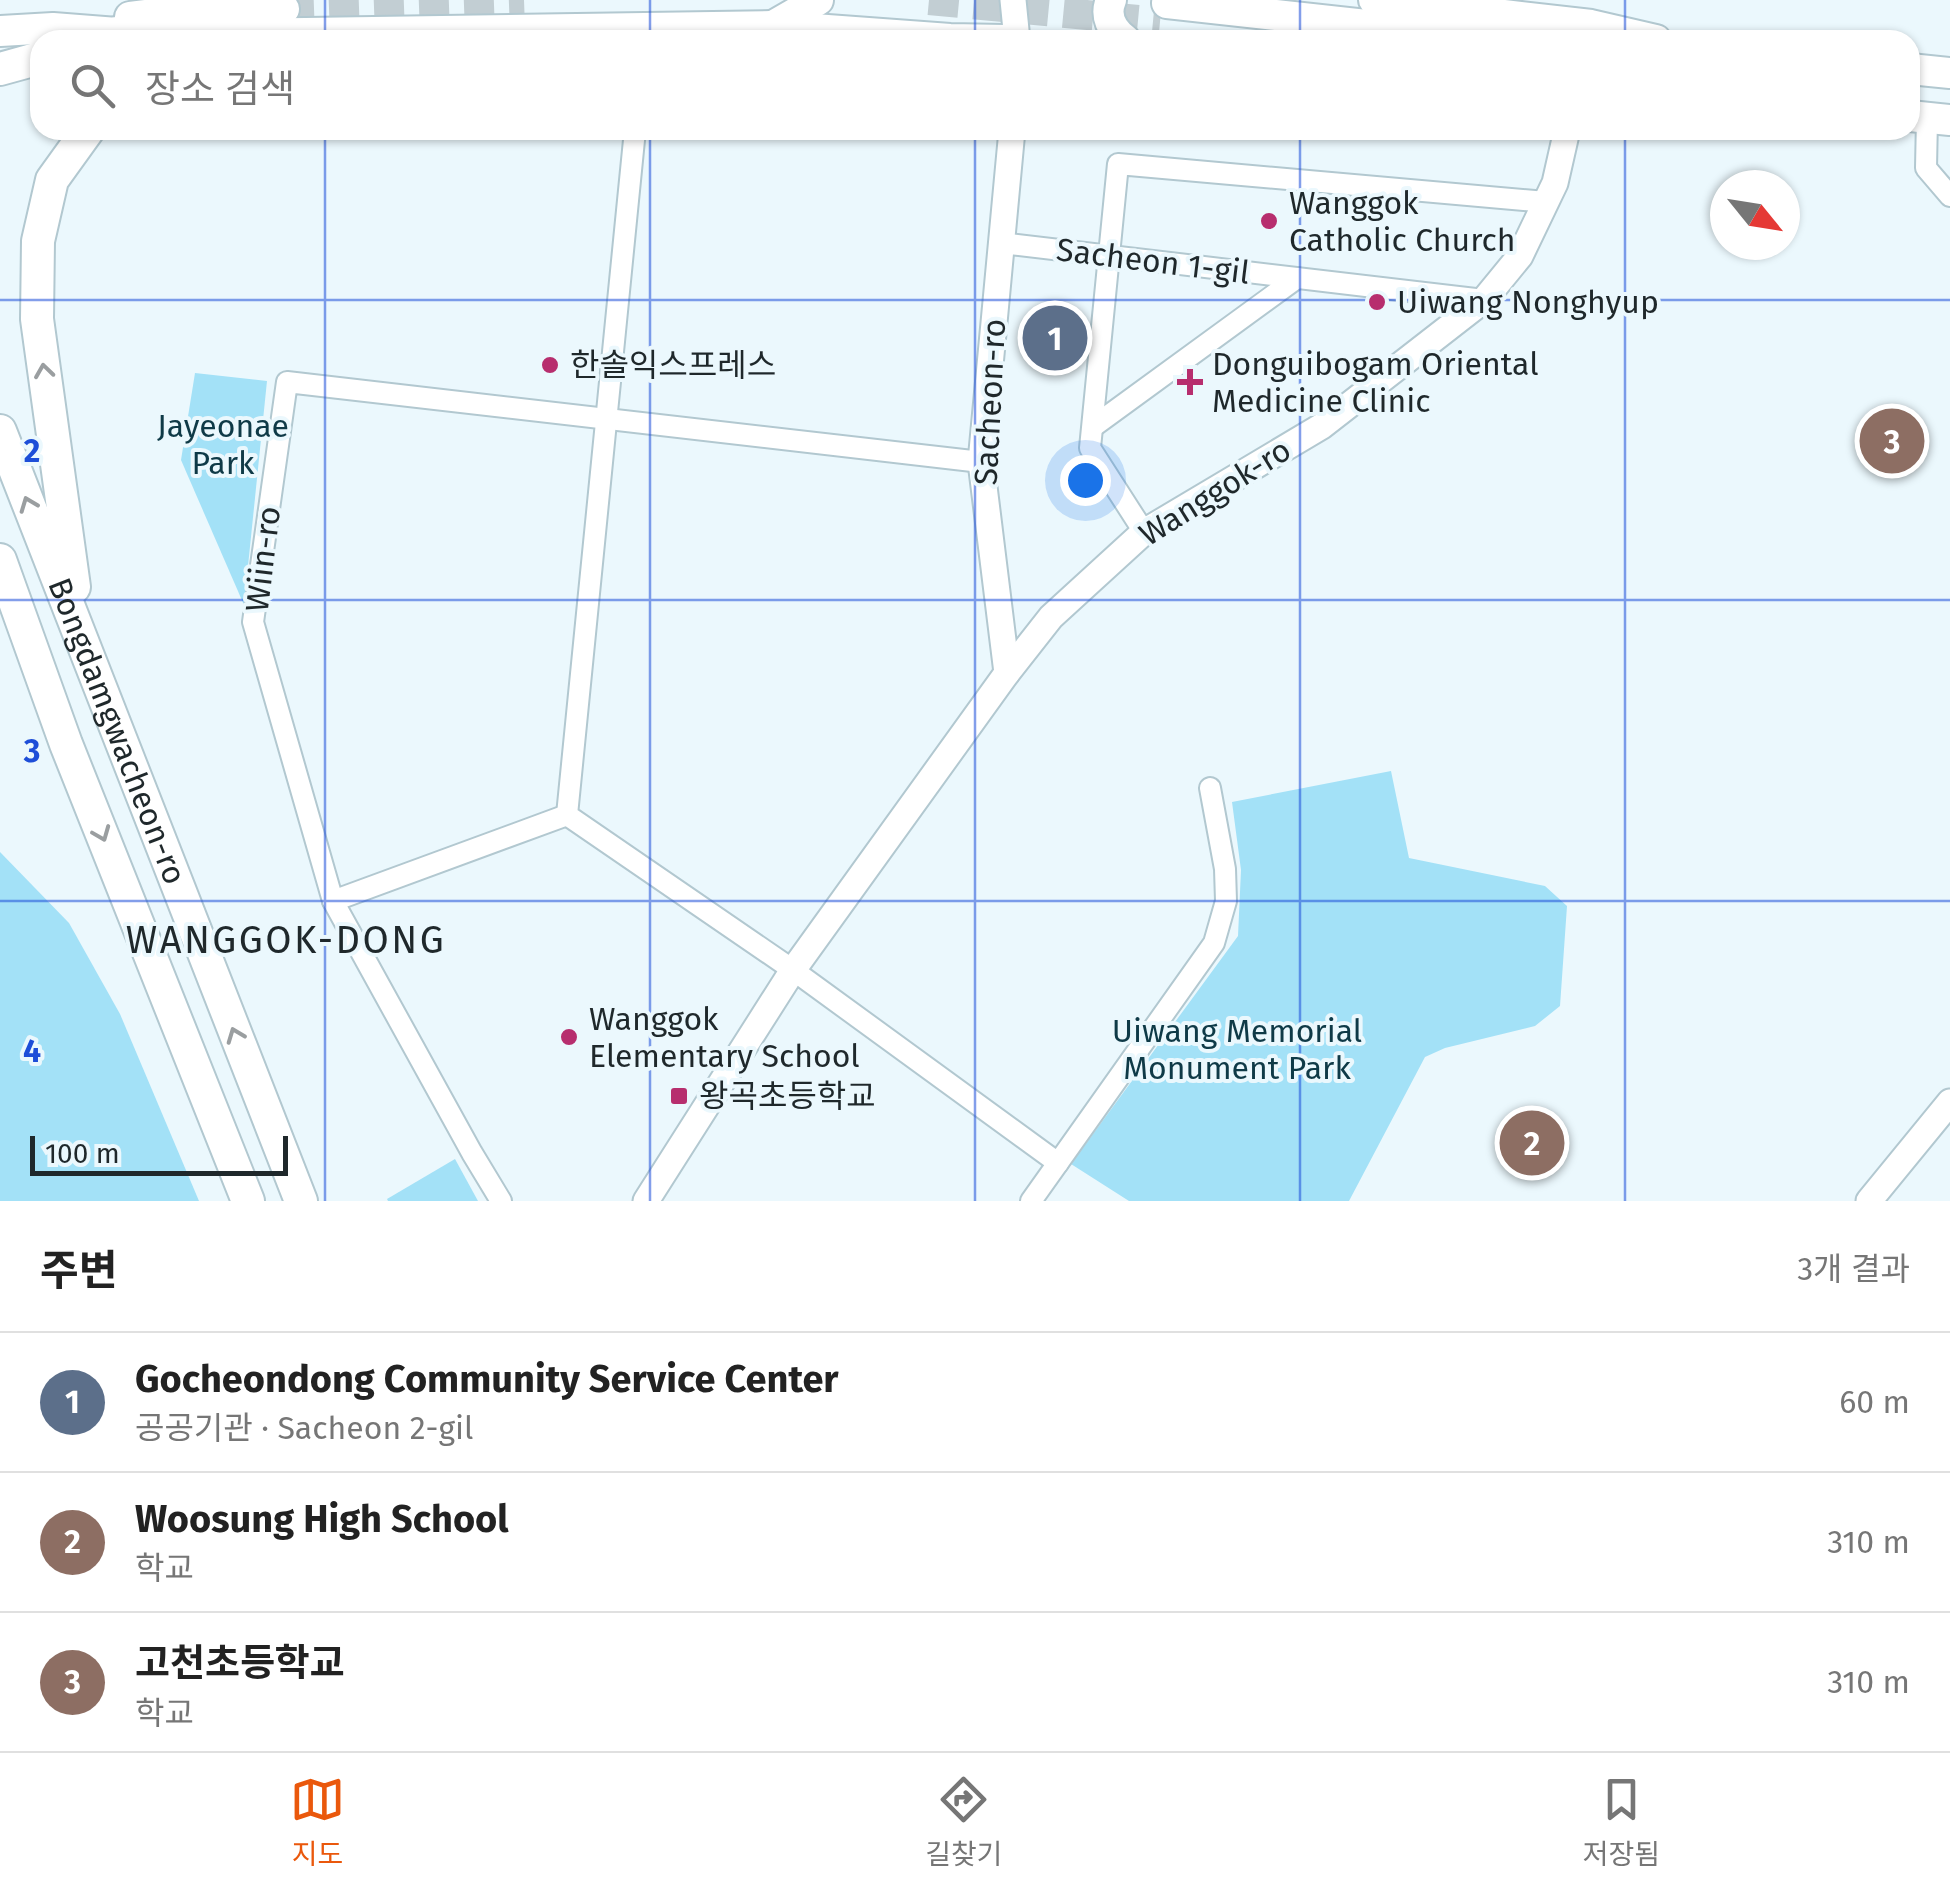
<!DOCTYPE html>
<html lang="ko">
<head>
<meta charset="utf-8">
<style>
	:root { --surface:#fff; --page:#f2f2f2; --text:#222; --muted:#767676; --line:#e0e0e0; --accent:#ea580c }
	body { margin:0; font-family:"Fira Sans","Noto Sans KR",sans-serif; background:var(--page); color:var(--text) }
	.compass { position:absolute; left:1710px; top:170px; width:90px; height:90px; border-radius:50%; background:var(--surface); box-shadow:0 2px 8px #0004; rotate:120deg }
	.scale { position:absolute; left:30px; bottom:25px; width:258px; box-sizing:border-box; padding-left:10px; border:5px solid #1f282b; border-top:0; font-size:28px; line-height:35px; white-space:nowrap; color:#1f282b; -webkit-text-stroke:8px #ebf8fd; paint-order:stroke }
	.you { position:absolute; left:1085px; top:480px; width:35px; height:35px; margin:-25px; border:8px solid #fff; border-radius:50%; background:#1a73e8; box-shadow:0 0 0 15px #1a73e833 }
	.badge { display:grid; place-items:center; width:65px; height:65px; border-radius:50%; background:var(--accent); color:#fff; font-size:32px; font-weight:700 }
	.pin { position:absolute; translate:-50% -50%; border:5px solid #fff; box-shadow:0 2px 10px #0006 }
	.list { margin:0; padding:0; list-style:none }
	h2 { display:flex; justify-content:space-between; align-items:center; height:130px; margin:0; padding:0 40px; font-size:42px }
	h2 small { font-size:32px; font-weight:400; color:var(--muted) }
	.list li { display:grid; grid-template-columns:65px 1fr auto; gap:30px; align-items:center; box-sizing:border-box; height:140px; padding:0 40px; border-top:2px solid var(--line) }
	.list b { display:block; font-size:38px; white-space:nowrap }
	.list p { margin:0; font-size:32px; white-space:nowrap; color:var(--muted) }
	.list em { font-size:32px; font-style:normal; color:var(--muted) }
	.icon { flex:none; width:55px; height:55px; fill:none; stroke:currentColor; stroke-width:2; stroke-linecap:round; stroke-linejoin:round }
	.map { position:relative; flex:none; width:1950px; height:1201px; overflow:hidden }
	.search { position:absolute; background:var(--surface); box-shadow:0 2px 8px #0004; left:30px; right:30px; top:30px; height:110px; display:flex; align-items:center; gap:25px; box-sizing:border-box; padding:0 35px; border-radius:30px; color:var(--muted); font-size:38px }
	.sheet { height:550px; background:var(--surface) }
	nav { display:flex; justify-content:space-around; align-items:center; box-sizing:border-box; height:140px; border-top:2px solid var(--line); background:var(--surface); font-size:28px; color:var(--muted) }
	nav a { display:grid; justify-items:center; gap:5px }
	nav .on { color:var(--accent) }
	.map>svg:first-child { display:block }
	.green { fill:#a3e1f7 }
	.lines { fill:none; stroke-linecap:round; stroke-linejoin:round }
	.primary-tunnel { stroke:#c2ced3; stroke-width:30; stroke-dasharray:30 15; stroke-linecap:butt }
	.minor-casing { stroke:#b2c8d0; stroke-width:24 }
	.tertiary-casing { stroke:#b2c8d0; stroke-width:29 }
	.primary-casing { stroke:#b2c8d0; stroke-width:34 }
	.trunk-casing { stroke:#b2c8d0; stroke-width:36 }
	.minor { stroke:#fff; stroke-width:20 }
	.tertiary { stroke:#fff; stroke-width:25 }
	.primary { stroke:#fff; stroke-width:30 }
	.trunk { stroke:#fff; stroke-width:32 }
	.oneway { stroke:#9a9ea0 }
	.grid { fill:none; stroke:#1d4ed8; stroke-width:2.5; stroke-opacity:0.55 }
	.poi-dot { fill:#b72e6e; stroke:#ebf8fd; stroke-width:4 }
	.labels { text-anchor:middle; stroke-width:8; stroke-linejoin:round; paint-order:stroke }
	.poi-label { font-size:32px; fill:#1f282b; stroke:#ebf8fd; text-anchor:start }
	.street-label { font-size:32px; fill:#1f282b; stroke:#ebf8fd }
	.park-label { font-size:32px; fill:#0f3a47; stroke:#ebf8fd }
	.quarter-label { font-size:38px; letter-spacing:2.5px; fill:#1f282b; stroke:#ebf8fd }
	.grid-label { font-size:32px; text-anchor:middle; font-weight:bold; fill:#1d4ed8; stroke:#ebf8fd; stroke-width:8; stroke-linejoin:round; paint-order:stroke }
</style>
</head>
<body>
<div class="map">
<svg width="1950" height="1201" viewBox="0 0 1950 1201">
	<rect width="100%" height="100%" fill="#ebf8fd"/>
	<g class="green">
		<path d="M195,373l72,8 -23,224 -63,-145z"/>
		<path d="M1391,771l18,87 136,28 22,20 -7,100 -25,20 -90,22 -20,9 -76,144h-220l-58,-37 167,-228 3,-66 -9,-68z"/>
		<path d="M0,852l69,71 51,91 79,187h-199z"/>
		<path d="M455,1159l23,42h-90l-1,-2z"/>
	</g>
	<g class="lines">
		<g class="primary-tunnel">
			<path d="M929,0l231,22"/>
			<path d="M284,9l240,-9"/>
		</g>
		<g class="minor-casing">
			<g id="minor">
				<path d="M1927,118l-1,50 24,28"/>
				<path d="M635,130l-68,685 226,155 265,193 156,-220 12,-42 -1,-32 -15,-81"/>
				<path d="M1001,243l483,57"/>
				<path d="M1094,426l203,-148"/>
				<path d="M1144,532l-54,-84 28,-284 428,38"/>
				<path d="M333,901l234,-86"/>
				<path d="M501,1201l-29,-48 -139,-252 -80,-279 34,-240 694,80"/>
				<path d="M1031,1201l27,-38"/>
			</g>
		</g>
		<g class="tertiary-casing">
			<g id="tertiary">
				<path d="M1013,0l4,40"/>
				<path d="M1007,673l-26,-211 31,-332"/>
				<path d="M646,1201l147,-231 214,-297 44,-56 93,-85 178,-106 162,-126 36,-44 35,-73 12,-53"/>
				<path d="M1869,1201l81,-99"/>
			</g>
		</g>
		<g class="primary-casing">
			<g id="primary">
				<path d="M1111,0c-7,16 1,30 14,40"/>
				<path d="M1374,0l217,25 65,15"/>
				<path d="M1167,3l336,37"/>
				<path d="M130,17l39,-5 115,-3"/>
				<path d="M773,26l45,-26"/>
				<path d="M0,31l53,-3 64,5 115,1 541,-8 177,13 55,1"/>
				<path d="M1910,69l40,4"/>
				<path d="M1910,116l40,4"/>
			</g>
		</g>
		<g class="trunk-casing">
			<g id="trunk">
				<path d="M94,40l23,-7"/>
				<path d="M219,40l13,-6"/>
				<path d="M0,69l40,-11"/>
				<path id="s1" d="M0,431l301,770"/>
				<path d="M0,560l66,184 182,457"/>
				<path d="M74,587l-37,-268 1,-78 14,-61 36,-50"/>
			</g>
		</g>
		<use href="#minor" class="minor"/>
		<use href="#tertiary" class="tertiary"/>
		<use href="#primary" class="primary"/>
		<use href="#trunk" class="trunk"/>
	</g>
	<defs><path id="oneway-chevron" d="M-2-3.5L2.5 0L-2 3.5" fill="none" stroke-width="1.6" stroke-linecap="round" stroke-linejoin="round" transform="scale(2.5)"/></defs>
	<g class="oneway">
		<use href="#oneway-chevron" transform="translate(44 371) rotate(-98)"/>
		<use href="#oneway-chevron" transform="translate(28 504) rotate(-111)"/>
		<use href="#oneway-chevron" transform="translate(102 834) rotate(68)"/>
		<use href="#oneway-chevron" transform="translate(235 1035) rotate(-111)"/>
	</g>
	<path class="grid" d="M325,0v40M650,0v40M975,0v40M1300,0v40M1625,0v40M325,130v1071M650,130v1071M975,130v1071M1300,130v1071M1625,130v1071M0,300h1950M0,600h1950M0,901h1950"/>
	<g class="poi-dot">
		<circle cx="1269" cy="221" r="10"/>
		<circle cx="1377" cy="302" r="10"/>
		<circle cx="550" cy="365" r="10"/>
		<path d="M1185 367h10v10h10v10h-10v10h-10v-10h-10v-10h10z"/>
		<circle cx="569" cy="1037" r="10"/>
		<rect x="669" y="1086" width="20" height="20" rx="5"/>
	</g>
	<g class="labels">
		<g class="poi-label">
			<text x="1289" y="214">Wanggok<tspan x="1289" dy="37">Catholic Church</tspan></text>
			<text x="1397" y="313">Uiwang Nonghyup</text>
			<text x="1212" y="375">Donguibogam Oriental<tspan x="1212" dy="37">Medicine Clinic</tspan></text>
			<text x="570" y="376">한솔익스프레스</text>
			<text x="589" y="1030">Wanggok<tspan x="589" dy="37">Elementary School</tspan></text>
			<text x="699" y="1107">왕곡초등학교</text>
		</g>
		<g class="street-label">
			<text transform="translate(1153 261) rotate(7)" y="11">Sacheon 1-gil</text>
			<text transform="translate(990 402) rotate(-87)" y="11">Sacheon-ro</text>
			<text transform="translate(1215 492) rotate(-32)" y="11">Wanggok-ro</text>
			<text transform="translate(263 559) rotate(-83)" y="11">Wiin-ro</text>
			<text dy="11" stroke="none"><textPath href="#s1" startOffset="322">Bongdamgwacheon-ro</textPath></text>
		</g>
		<g class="park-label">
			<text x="223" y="437">Jayeonae<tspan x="223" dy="37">Park</tspan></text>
			<text x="1237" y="1042">Uiwang Memorial<tspan x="1237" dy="37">Monument Park</tspan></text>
		</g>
		<g class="quarter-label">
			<text x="286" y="953">WANGGOK-DONG</text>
		</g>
	</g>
	<g class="grid-label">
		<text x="32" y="462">2</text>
		<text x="32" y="762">3</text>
		<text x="32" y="1062">4</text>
	</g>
</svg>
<svg class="compass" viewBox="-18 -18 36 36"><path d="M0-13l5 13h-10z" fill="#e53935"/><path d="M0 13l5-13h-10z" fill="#767676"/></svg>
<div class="scale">100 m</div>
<div class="you"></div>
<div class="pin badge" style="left:1055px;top:338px;background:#5c6f8a">1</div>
<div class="pin badge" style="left:1532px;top:1143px;background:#8d6e63">2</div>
<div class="pin badge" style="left:1892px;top:441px;background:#8d6e63">3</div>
<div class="search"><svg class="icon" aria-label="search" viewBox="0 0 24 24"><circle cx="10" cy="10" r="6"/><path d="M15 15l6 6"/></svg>장소 검색</div>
</div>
<section class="sheet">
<h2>주변<small>3개 결과</small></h2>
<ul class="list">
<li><span class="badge" style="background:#5c6f8a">1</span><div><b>Gocheondong Community Service Center</b><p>공공기관 · Sacheon 2-gil</p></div><em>60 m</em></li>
<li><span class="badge" style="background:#8d6e63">2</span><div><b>Woosung High School</b><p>학교</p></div><em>310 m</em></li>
<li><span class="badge" style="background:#8d6e63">3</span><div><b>고천초등학교</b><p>학교</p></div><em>310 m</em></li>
</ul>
</section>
<nav>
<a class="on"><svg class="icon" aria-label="map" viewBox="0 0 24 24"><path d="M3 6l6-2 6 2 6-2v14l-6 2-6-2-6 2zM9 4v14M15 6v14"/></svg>지도</a>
<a><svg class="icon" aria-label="directions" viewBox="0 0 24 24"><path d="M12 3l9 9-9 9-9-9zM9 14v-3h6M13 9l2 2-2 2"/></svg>길찾기</a>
<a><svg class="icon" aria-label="saved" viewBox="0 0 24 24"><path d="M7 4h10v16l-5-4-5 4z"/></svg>저장됨</a>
</nav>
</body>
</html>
